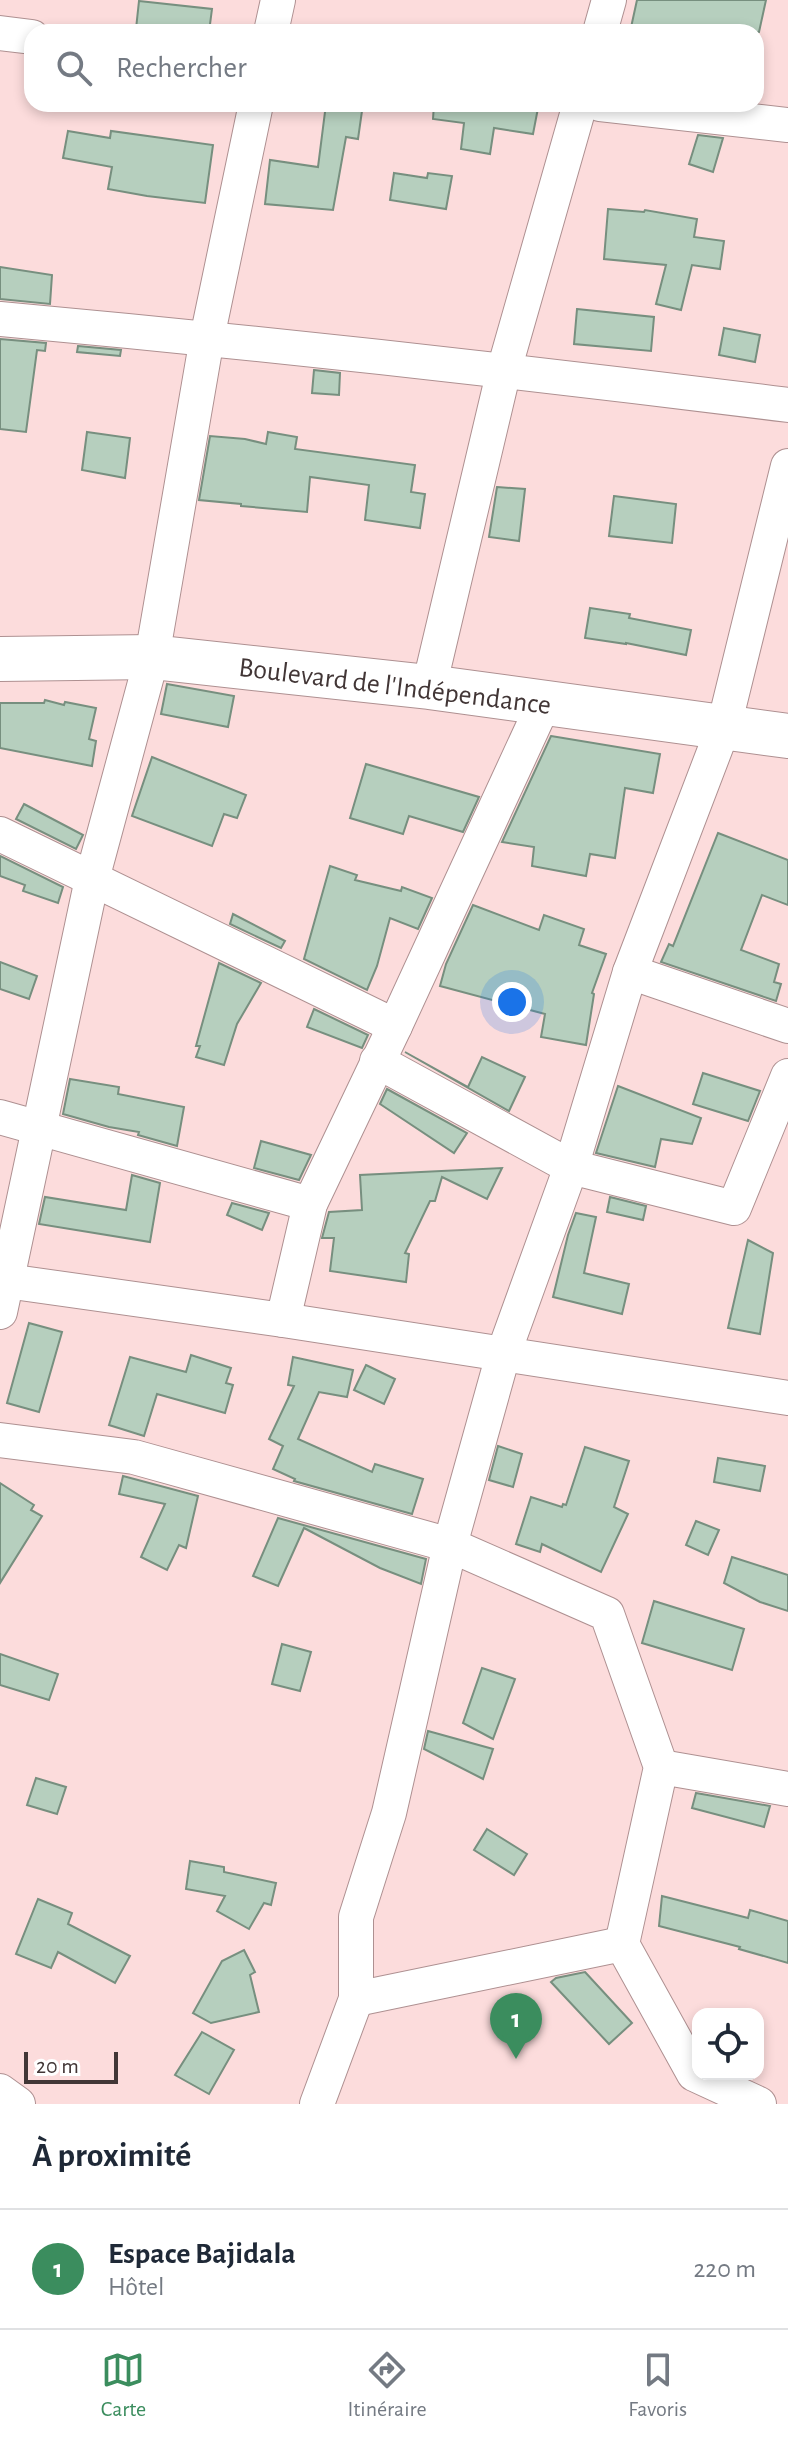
<!DOCTYPE html>
<html lang="fr">
<head>
<meta charset="utf-8">
<style>
	:root { --surface:#fff; --page:#f2f2f3; --text:#1f2937; --muted:#747a83; --line:#e0e1e3; --accent:#3b8d5e }
	body { margin:0; font-family:"Alegreya Sans",sans-serif; background:var(--page); color:var(--text) }
	.controls { position:absolute; right:24px; bottom:24px; display:grid; overflow:hidden; border-radius:16px; box-shadow:0 4px 12px #0003 }
	.controls button { width:72px; height:72px; display:grid; place-items:center; padding:0; border:0; border-bottom:2px solid var(--line); background:var(--surface); color:var(--text); font:40px sans-serif }
	.scale { position:absolute; left:24px; bottom:20px; width:94px; box-sizing:border-box; padding-left:8px; border:4px solid #423636; border-top:0; font-size:22px; line-height:28px; white-space:nowrap; color:#423636; -webkit-text-stroke:6px #fff; paint-order:stroke }
	.you { position:absolute; left:512px; top:1002px; width:28px; height:28px; margin:-20px; border:6px solid #fff; border-radius:50%; background:#1a73e8; box-shadow:0 0 0 12px #1a73e833 }
	.badge { display:grid; place-items:center; width:52px; height:52px; border-radius:50%; background:var(--accent); color:#fff; font-size:26px; font-weight:700 }
	.pin { position:absolute; translate:-50% -66px; filter:drop-shadow(0 2px 4px #0008) }
	.pin::after { content:''; position:absolute; top:42px; width:28px; height:24px; background:inherit; clip-path:polygon(0 0,100% 0,50% 100%) }
	.list { margin:0; padding:0; list-style:none }
	h2 { display:flex; justify-content:space-between; align-items:center; height:104px; margin:0; padding:0 32px; font-size:34px }
	h2 small { font-size:26px; font-weight:400; color:var(--muted) }
	.list li { display:grid; grid-template-columns:52px 1fr auto; gap:24px; align-items:center; box-sizing:border-box; height:120px; padding:0 32px; border-top:2px solid var(--line) }
	.list b { display:block; font-size:30px; white-space:nowrap }
	.list p { margin:0; font-size:26px; white-space:nowrap; color:var(--muted) }
	.list em { font-size:26px; font-style:normal; color:var(--muted) }
	.icon { flex:none; width:44px; height:44px; fill:none; stroke:currentColor; stroke-width:2; stroke-linecap:round; stroke-linejoin:round }
	.map { position:relative; flex:none; width:788px; height:2104px; overflow:hidden }
	.search { position:absolute; background:var(--surface); box-shadow:0 4px 12px #0003; left:24px; right:24px; top:24px; height:88px; display:flex; align-items:center; gap:20px; box-sizing:border-box; padding:0 28px; border-radius:24px; color:var(--muted); font-size:30px }
	.sheet { height:224px; background:var(--surface) }
	nav { display:flex; justify-content:space-around; align-items:center; box-sizing:border-box; height:112px; border-top:2px solid var(--line); background:var(--surface); font-size:22px; color:var(--muted) }
	nav a { display:grid; justify-items:center; gap:4px }
	nav .on { color:var(--accent) }
	.map>svg:first-child { display:block }
	.building { fill:#b6cfbe; stroke:#778f7f; stroke-width:2 }
	.lines { fill:none; stroke-linecap:round; stroke-linejoin:round }
	.street-casing { stroke:#ae9091; stroke-width:36 }
	.highway-casing { stroke:#ae9091; stroke-width:46 }
	.street { stroke:#fff; stroke-width:34 }
	.highway { stroke:#fff; stroke-width:44 }
	.labels { text-anchor:middle; stroke-width:8; stroke-linejoin:round; paint-order:stroke }
	.street-label { font-size:28px; fill:#423636; stroke:#fff }
</style>
</head>
<body>
<div class="map">
<svg width="788" height="2104" viewBox="0 0 788 2104">
	<rect width="100%" height="100%" fill="#fcdcdc"/>
	<g class="building">
		<path d="M637,0h129l-7,32h-129z"/>
		<path d="M139,1l73,8 -3,23h-50l-23,-3z"/>
		<path d="M326,104h37l-5,35 -12,-2 -13,73 -68,-6 5,-44 48,7z"/>
		<path d="M434,104h79l25,4 -5,26 -39,-6 -4,26 -29,-5 3,-26 -31,-4z"/>
		<path d="M68,131l42,7 1,-7 102,14 -8,58 -58,-7 -39,-7 4,-22 -49,-9z"/>
		<path d="M698,135l25,3 -10,34 -24,-8z"/>
		<path d="M394,173l33,5 1,-5 24,3 -6,33 -56,-9z"/>
		<path d="M608,209l36,3 1,-2 52,9 -3,18 30,4 -4,28 -28,-4 -11,45 -25,-6 10,-39 -62,-6z"/>
		<path d="M0,267l52,8 -2,29 -50,-5z"/>
		<path d="M577,309l77,8 -3,34 -77,-7z"/>
		<path d="M724,328l36,7 -5,27 -36,-7z"/>
		<path d="M0,339l46,4 -1,8 -8,-1 -11,82 -26,-3z"/>
		<path d="M78,346l43,4 -1,6 -43,-4z"/>
		<path d="M314,370l26,3 -1,22 -27,-2z"/>
		<path d="M87,432l43,6 -5,40 -43,-8z"/>
		<path d="M268,432l29,5 -2,12 120,16 -4,27 14,2 -5,34 -55,-8 4,-35 -59,-8 -3,35 -66,-6v-2l-42,-4 11,-64 35,3 21,5z"/>
		<path d="M497,487l28,2 -6,52 -30,-4z"/>
		<path d="M614,496l62,8 -4,39 -63,-7z"/>
		<path d="M590,608l40,6 -1,4 62,12 -5,25 -60,-12v1l-41,-6z"/>
		<path d="M167,684l67,12 -6,31 -67,-13z"/>
		<path d="M45,700l19,5 1,-3 31,6 -7,31 7,2 -4,25 -92,-18v-45h44z"/>
		<path d="M551,736l109,18 -7,39 -28,-5 -10,70 -25,-4 -4,22 -54,-10 2,-19 -32,-5z"/>
		<path d="M152,757l94,38 -9,23 -13,-4 -12,32 -80,-30z"/>
		<path d="M366,764l113,33 -16,35 -54,-16 -6,18 -53,-16z"/>
		<path d="M24,804l59,31 -7,14 -60,-30z"/>
		<path d="M718,833l70,27v45l-26,-10 -21,55 38,14 -5,18 7,2 -5,17 -115,-39 8,-18 4,2z"/>
		<path d="M0,856l63,31 -5,16 -35,-12 2,-6 -25,-9z"/>
		<path d="M330,866l27,9 -2,5 46,11 1,-4 30,11 -14,31 -28,-11 -13,48 -10,24 -63,-31z"/>
		<path d="M473,905l66,25 5,-15 40,14 -5,16 27,9 -14,39 2,1 -8,51 -45,-8 4,-23 -105,-28 6,-22z"/>
		<path d="M233,914l52,27 -4,7 -51,-24z"/>
		<path d="M0,962l37,14 -8,23 -29,-10z"/>
		<path d="M219,963l42,20 -24,41 -13,41 -28,-8 4,-11h-4z"/>
		<path d="M314,1009l54,26 -6,13 -55,-21z"/>
		<path d="M405,1052l63,35 14,-30 43,20 -16,34z"/>
		<path d="M703,1073l57,18 -12,30 -55,-17z"/>
		<path d="M70,1079l49,8 -1,7 66,13 -7,39 -39,-11 1,-3 -30,-5 -46,-13z"/>
		<path d="M618,1086l83,32 -9,26 -31,-5 -6,28 -59,-14z"/>
		<path d="M387,1089l80,44 -13,20 -74,-49z"/>
		<path d="M261,1141l50,14 -12,25 -45,-12z"/>
		<path d="M502,1168l-15,31 -45,-22 -7,24h-5l-25,52 4,1 -3,28 -76,-11 4,-33h-12l7,-26 33,-2 -2,-35z"/>
		<path d="M132,1175l28,8 -10,59 -111,-18 6,-27 81,13z"/>
		<path d="M610,1197l36,9 -3,14 -36,-8z"/>
		<path d="M232,1203l37,10 -7,17 -35,-15z"/>
		<path d="M576,1213l20,4 -12,56 45,11 -7,30 -69,-17 15,-62z"/>
		<path d="M748,1240l25,13 -13,81 -32,-6z"/>
		<path d="M29,1323l33,9 -23,80 -32,-9z"/>
		<path d="M191,1355l40,13 -5,15 7,2 -8,28 -68,-19 -13,42 -35,-11 21,-68 56,15z"/>
		<path d="M293,1357l60,13 -6,27 -28,-5 -21,47 74,33 3,-8 48,15 -11,35 -118,-33 1,-2 -22,-10 10,-23 -14,-7 25,-53 -6,-1z"/>
		<path d="M366,1365l29,14 -11,25 -30,-14z"/>
		<path d="M498,1446l24,8 -9,33 -24,-7z"/>
		<path d="M585,1447l44,14 -15,46 14,7 -27,58 -59,-28 -2,8 -24,-8 15,-47 31,10 1,-3 3,1z"/>
		<path d="M718,1458l47,8 -5,25 -46,-9z"/>
		<path d="M123,1476l75,20 -12,52 -7,-3 -12,25 -26,-13 24,-53 -46,-10z"/>
		<path d="M0,1483l34,22 -3,5 11,6 -42,67z"/>
		<path d="M278,1518l148,41 -5,25 -41,-16 -76,-40 -26,58 -25,-10z"/>
		<path d="M696,1521l23,9 -11,25 -22,-10z"/>
		<path d="M732,1557l56,18v36l-28,-9 -36,-19z"/>
		<path d="M654,1601l90,28 -12,41 -90,-27z"/>
		<path d="M282,1644l29,8 -11,39 -28,-7z"/>
		<path d="M0,1654l58,20 -9,26 -49,-15z"/>
		<path d="M482,1668l33,11 -22,60 -30,-16z"/>
		<path d="M428,1731l65,18 -10,30 -59,-30z"/>
		<path d="M36,1778l30,9 -9,27 -30,-9z"/>
		<path d="M696,1793l74,13 -6,21 -72,-19z"/>
		<path d="M487,1829l40,25 -13,21 -40,-25z"/>
		<path d="M190,1861l34,6v5l52,11 -5,22 -7,-2 -15,26 -32,-18 8,-15 -39,-7z"/>
		<path d="M662,1896l86,22 2,-8 38,11v42l-49,-14 1,-2 -81,-21z"/>
		<path d="M38,1899l34,14 -4,11 62,32 -15,27 -57,-31 -7,16 -35,-14z"/>
		<path d="M244,1950l11,22 -5,3 9,37 -48,11 -18,-10 29,-52z"/>
		<path d="M585,1972l47,51 -23,21 -58,-62 5,-4z"/>
		<path d="M202,2032l32,18 -25,44 -34,-19z"/>
	</g>
	<g class="lines">
		<g class="street-casing">
			<g id="street">
				<path d="M271,32l7,-32"/>
				<path d="M600,32l9,-32"/>
				<path d="M0,33l32,4"/>
				<path d="M600,104l188,21"/>
				<path d="M0,319c263,24 526,53 788,86"/>
				<path d="M429,687l75,-317 76,-266"/>
				<path d="M0,834l395,192"/>
				<path d="M630,972l158,54"/>
				<path d="M377,1061l194,106 163,41 54,-132"/>
				<path d="M0,1117l310,87"/>
				<path d="M0,1280l283,40 505,78"/>
				<path d="M0,1312l92,-433 60,-222 55,-319 49,-234"/>
				<path d="M283,1320l27,-116 85,-178 149,-323"/>
				<path d="M0,1440l134,17 316,88 157,69 54,153 -39,177 72,130 65,30"/>
				<path d="M661,1767l127,22"/>
				<path d="M356,1999l266,-55"/>
				<path d="M0,2091l18,13"/>
				<path d="M317,2104l39,-105v-82l33,-104 61,-268 53,-190 68,-188 59,-195 94,-246 64,-260"/>
			</g>
		</g>
		<g class="highway-casing">
			<path id="highway" d="M0,659l152,-2 277,30 359,49"/>
		</g>
		<use href="#street" class="street"/>
		<use href="#highway" class="highway"/>
	</g>
	<g class="labels">
		<g class="street-label">
			<text transform="translate(395 685) rotate(7)" y="10">Boulevard de l'Indépendance</text>
		</g>
	</g>
</svg>
<div class="controls">
<button><svg class="icon" aria-label="locate" viewBox="0 0 24 24"><circle cx="12" cy="12" r="6"/><path d="M12 2v4M12 18v4M2 12h4M18 12h4"/></svg></button>
</div>
<div class="scale">20 m</div>
<div class="you"></div>
<div class="pin badge" style="left:516px;top:2059px">1</div>
<div class="search"><svg class="icon" aria-label="search" viewBox="0 0 24 24"><circle cx="10" cy="10" r="6"/><path d="M15 15l6 6"/></svg>Rechercher</div>
</div>
<section class="sheet">
<h2>À proximité<small></small></h2>
<ul class="list">
<li><span class="badge">1</span><div><b>Espace Bajidala</b><p>Hôtel</p></div><em>220 m</em></li>
</ul>
</section>
<nav>
<a class="on"><svg class="icon" aria-label="map" viewBox="0 0 24 24"><path d="M3 6l6-2 6 2 6-2v14l-6 2-6-2-6 2zM9 4v14M15 6v14"/></svg>Carte</a>
<a><svg class="icon" aria-label="directions" viewBox="0 0 24 24"><path d="M12 3l9 9-9 9-9-9zM9 14v-3h6M13 9l2 2-2 2"/></svg>Itinéraire</a>
<a><svg class="icon" aria-label="saved" viewBox="0 0 24 24"><path d="M7 4h10v16l-5-4-5 4z"/></svg>Favoris</a>
</nav>
</body>
</html>
